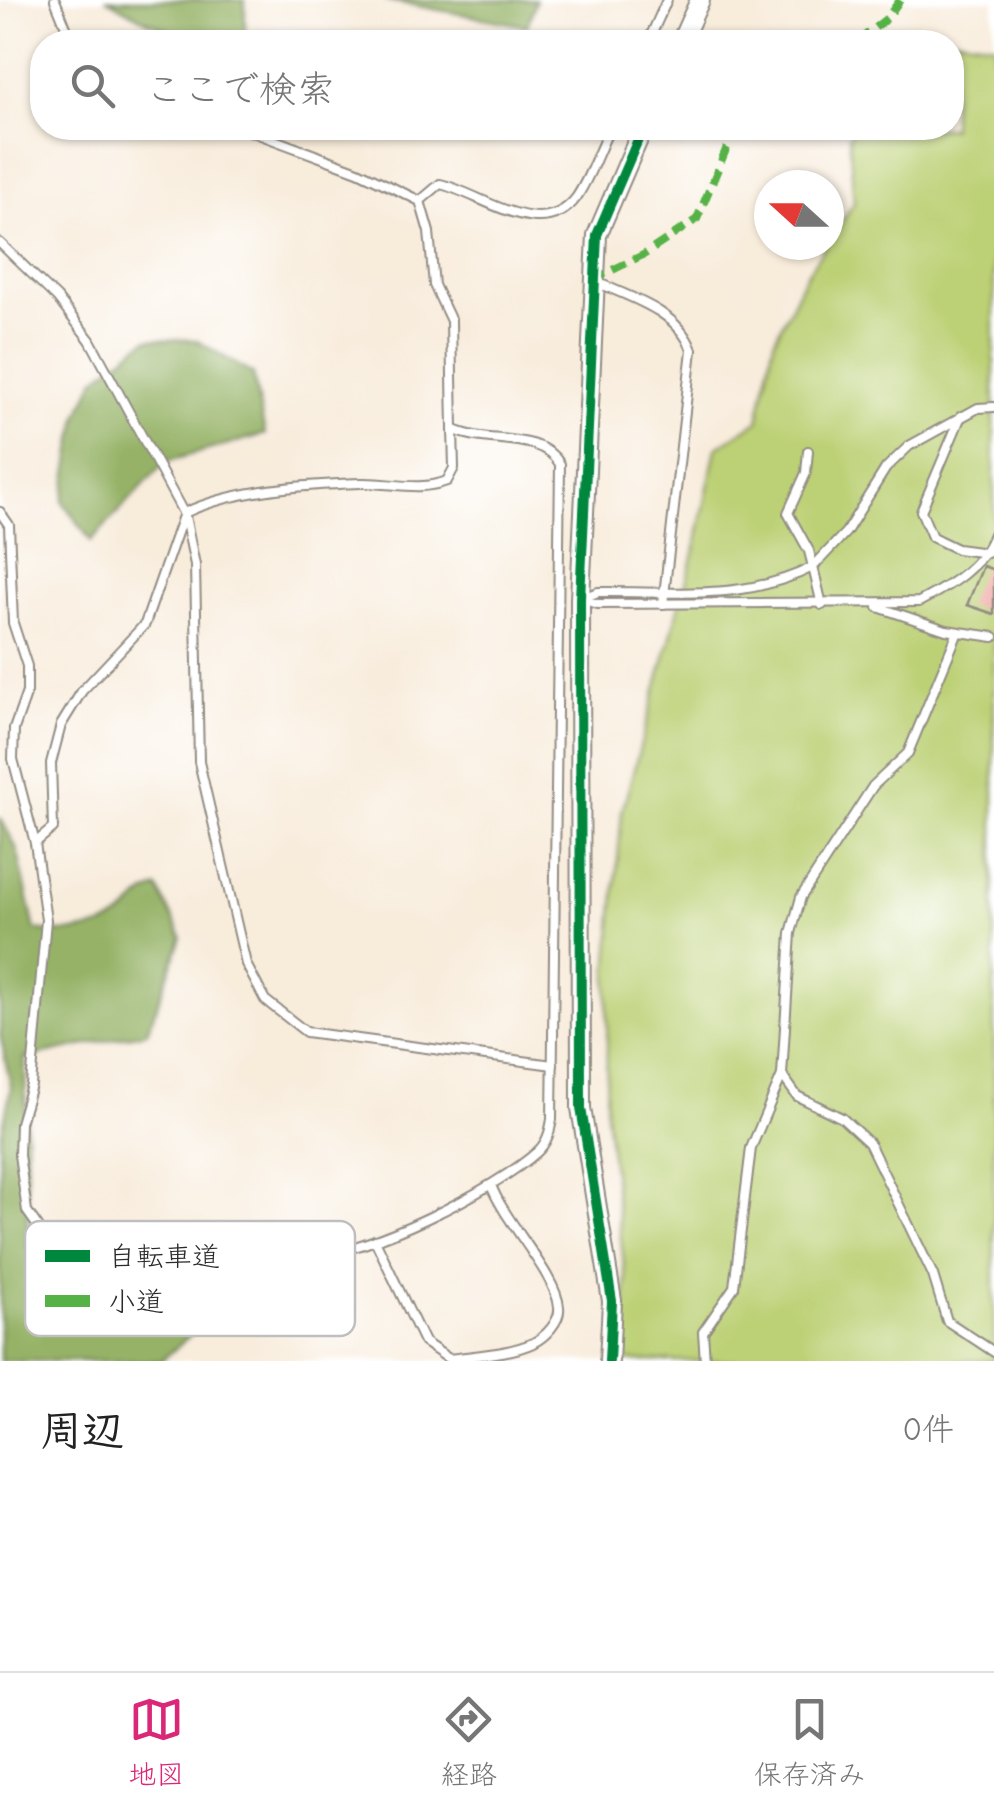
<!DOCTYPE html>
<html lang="ja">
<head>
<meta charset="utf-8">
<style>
	:root { --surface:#fff; --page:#f2f2f2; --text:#222; --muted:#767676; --line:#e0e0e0; --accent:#db2777 }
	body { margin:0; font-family:"Comic Neue","Klee One",sans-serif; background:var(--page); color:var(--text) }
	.compass { position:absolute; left:754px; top:170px; width:90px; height:90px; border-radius:50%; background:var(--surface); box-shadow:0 2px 8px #0004; rotate:291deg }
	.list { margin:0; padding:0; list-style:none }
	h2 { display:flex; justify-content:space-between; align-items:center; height:130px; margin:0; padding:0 40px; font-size:42px }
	h2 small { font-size:32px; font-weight:400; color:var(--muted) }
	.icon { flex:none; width:55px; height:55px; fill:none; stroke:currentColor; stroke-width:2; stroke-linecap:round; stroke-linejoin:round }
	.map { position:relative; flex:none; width:994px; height:1361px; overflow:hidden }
	.search { position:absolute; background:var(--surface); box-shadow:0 2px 8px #0004; left:30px; right:30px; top:30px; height:110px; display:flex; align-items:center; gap:25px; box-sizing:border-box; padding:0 35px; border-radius:40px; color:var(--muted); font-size:38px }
	.sheet { height:310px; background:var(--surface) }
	nav { display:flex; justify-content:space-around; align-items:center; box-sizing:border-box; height:140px; border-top:2px solid var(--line); background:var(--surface); font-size:28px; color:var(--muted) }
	nav a { display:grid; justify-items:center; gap:5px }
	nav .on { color:var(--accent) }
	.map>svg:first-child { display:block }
	.green { fill:#bcd074; stroke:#747e50; stroke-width:2.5 }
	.forest { fill:#95b266; stroke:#606e48; stroke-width:2.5 }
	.building { fill:#f0a5a4 }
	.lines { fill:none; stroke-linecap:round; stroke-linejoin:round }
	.service-casing { stroke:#928c83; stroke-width:12 }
	.tertiary-casing { stroke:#928c83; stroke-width:22 }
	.service { stroke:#fff; stroke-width:8 }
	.tertiary { stroke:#fff; stroke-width:18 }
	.quiet { stroke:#56b246; stroke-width:8; stroke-dasharray:15 8; stroke-linecap:butt }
	.cycleway-casing { stroke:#fff; stroke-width:16 }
	.cycleway { stroke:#00873e; stroke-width:10 }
	.key { fill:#fff; stroke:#bfbfbf; stroke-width:2.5 }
	.key-label { font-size:28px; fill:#2b2b2b }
</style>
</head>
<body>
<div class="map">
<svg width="994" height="1361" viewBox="0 0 994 1361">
	<rect width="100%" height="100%" fill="#fff"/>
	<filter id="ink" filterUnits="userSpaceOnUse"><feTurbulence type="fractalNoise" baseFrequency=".01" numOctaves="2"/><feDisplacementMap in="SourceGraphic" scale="20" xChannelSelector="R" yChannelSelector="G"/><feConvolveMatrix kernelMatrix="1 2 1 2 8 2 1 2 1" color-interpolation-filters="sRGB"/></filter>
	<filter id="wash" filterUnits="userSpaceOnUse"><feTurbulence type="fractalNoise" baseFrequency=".0048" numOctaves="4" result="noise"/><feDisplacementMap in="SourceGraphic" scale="40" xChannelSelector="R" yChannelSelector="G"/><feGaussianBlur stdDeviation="2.25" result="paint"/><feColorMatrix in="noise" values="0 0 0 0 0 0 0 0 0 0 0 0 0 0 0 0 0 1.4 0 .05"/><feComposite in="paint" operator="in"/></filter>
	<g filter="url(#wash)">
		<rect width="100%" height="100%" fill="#f8ecdb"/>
		<path class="green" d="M953,38l41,6v1317h-371l3,-79 -20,-169 2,-141 14,-160 74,-266 20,-98 42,-27 16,-80 32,-66 48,-72 -5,-67 6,-8h97v-86h-5z"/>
		<g class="forest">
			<path d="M108,0h137v37c-52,11 -92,-12 -137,-37z"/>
			<path d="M384,0h152l-9,26z"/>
			<path d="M147,339l49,1 57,34 12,60 -100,28 -74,79 -28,-39 15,-86 18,-38z"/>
			<path d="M0,817l17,32 18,81c26,4 62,3 85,-13 16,-11 18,-23 38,-29l24,49 -35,95 -122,26 3,189 139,23 31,58 -37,33h-161v-220l11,-54 -11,-53z"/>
		</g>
		<g id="blocks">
			<path class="building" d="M983,566l11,4v44l-27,-9z"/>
		</g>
	</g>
	<g filter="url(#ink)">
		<use href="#blocks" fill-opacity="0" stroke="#928c83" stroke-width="2.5"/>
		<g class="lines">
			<g class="service-casing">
				<g id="service">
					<path d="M55,0l17,42"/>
					<path d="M648,42l19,-42"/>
					<path d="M420,201l20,-17c41,9 101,60 136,14 14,-20 23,-49 34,-70"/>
					<path d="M0,243l57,55 33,42 95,176 10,49 4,197 47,202 19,36 41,32 247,33"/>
					<path d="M594,281c37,17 83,29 98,69l-29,254"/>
					<path d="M961,416l-40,95 11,26 25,12 30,4"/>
					<path d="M0,512l9,13 4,98 14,43v26l-13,37 -1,30 22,84 11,77 -15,165 -11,38 -1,32 8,56 14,20 20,7c58,2 117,-7 175,0 25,2 49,16 74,17 54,1 186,-66 227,-103 10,-9 13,-20 15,-33l8,-655c-21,-34 -74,-18 -107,-35l-2,-108 -17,-36 -5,-53 -9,-31 -62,-30 -116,-43"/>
					<path d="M580,599l18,5 321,-2c30,-16 63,-35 75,-68"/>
					<path d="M580,599l18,-7c77,-1 145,10 215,-25l-4,-16 -21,-38 18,-40 2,-22"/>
					<path d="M822,605l-9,-38 33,-35 40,-64 23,-22 69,-38 16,-1"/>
					<path d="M878,607l68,23 48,7"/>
					<path d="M958,632l-50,121 -35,33 -72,111 -10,36 -9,142 15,21 45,22 27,25 64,132 14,46 47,31"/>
					<path d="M35,843l18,-15 -2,-65 10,-38 21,-34 63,-67 39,-111c52,-24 120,-28 177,-30 30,-1 57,9 86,-2l7,-13 -1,-39"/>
					<path d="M375,1240l49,102 25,17c27,-4 60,-5 84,-16 12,-6 28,-22 26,-36 -2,-31 -55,-86 -68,-122"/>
					<path d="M705,1361l-2,-29 31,-45 17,-139 31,-73"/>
				</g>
			</g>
			<g class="tertiary-casing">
				<g id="tertiary">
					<path d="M681,42l19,-42"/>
					<path d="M609,1361l3,-60 -31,-193 -1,-509 17,-364 46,-107"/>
				</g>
			</g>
			<use href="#service" class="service"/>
			<use href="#tertiary" class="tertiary"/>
			<g class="quiet">
				<path d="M857,42l30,-24 13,-18"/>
				<path d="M592,280l53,-26 52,-35 38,-91"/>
			</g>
			<g class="cycleway-casing">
				<path id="cycleway" d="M609,1361l3,-60 -31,-193 -1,-509 17,-364 46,-107"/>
			</g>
			<use href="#cycleway" class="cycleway"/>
		</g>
	</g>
	<rect x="25" y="1221" width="330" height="115" rx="15" class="key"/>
	<rect x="45" y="1250" width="45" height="12" fill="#00873e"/>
	<rect x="45" y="1295" width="45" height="12" fill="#56b246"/>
	<g class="key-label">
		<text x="108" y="1266">自転車道</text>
		<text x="108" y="1311">小道</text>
	</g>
</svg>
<svg class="compass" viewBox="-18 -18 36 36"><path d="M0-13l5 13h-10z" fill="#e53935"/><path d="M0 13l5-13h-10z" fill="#767676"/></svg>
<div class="search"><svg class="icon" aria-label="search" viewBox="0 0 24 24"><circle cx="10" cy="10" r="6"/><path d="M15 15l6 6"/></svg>ここで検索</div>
</div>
<section class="sheet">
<h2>周辺<small>0件</small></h2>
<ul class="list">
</ul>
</section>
<nav>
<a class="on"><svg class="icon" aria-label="map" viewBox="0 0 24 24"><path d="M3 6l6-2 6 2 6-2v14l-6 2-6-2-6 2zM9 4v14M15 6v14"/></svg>地図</a>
<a><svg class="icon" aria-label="directions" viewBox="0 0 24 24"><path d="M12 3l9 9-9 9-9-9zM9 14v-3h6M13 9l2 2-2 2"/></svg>経路</a>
<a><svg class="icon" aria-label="saved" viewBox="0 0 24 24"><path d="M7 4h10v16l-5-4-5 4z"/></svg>保存済み</a>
</nav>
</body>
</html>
